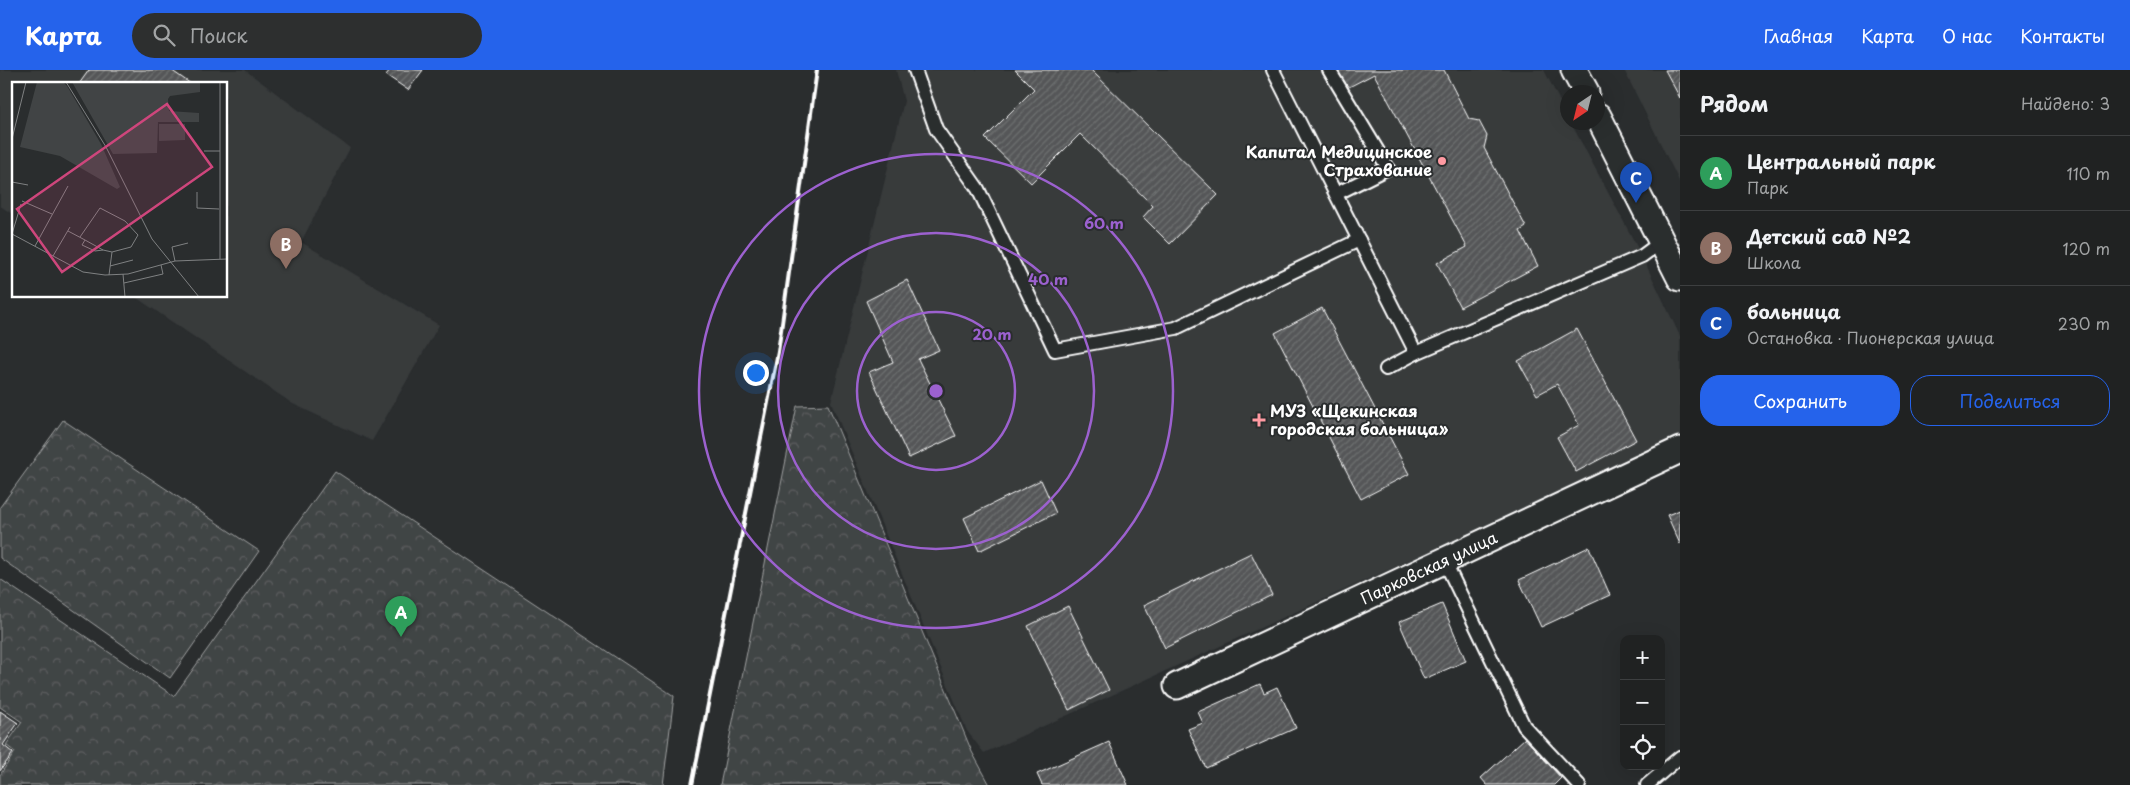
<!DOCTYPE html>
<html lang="ru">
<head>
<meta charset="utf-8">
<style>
	:root { --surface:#202222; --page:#2d2f2f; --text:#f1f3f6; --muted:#a2a4a5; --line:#3d3f40; --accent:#2563eb }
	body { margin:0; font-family:"Playpen Sans",sans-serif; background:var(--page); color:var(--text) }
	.controls { position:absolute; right:15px; bottom:15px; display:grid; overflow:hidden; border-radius:10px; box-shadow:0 5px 20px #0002 }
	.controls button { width:45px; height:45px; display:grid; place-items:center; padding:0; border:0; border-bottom:1px solid var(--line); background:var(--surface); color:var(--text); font:25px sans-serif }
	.compass { position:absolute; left:1560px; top:15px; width:45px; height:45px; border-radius:50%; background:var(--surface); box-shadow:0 5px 20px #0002; rotate:215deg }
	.you { position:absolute; left:755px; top:302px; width:18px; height:18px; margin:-12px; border:4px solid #fff; border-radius:50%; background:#1a73e8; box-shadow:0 0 0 8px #1a73e833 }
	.badge { display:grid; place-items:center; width:32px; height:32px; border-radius:50%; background:var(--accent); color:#fff; font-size:16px; font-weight:700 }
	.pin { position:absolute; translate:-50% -41px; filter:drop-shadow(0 1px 2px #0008) }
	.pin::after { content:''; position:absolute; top:26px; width:18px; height:15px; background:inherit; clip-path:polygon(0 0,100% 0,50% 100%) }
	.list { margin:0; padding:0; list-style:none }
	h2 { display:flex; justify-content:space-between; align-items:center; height:65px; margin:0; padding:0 20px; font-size:21px }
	h2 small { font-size:16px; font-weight:400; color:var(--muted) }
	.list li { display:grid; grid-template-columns:32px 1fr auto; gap:15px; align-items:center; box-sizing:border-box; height:75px; padding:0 20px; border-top:1px solid var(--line) }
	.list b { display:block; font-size:19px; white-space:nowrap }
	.list p { margin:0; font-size:16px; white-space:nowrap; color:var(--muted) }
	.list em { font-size:16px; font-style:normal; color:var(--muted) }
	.actions { display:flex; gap:10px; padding:15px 20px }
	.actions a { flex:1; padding:11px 0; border:1px solid var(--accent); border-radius:20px; text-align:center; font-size:18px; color:var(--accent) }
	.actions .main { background:var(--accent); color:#fff }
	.icon { flex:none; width:28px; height:28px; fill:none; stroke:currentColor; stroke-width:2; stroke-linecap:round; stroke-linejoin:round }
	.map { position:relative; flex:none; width:1680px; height:715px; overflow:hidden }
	header { display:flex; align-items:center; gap:30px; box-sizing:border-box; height:70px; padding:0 25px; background:var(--accent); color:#fff }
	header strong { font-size:24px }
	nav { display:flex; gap:28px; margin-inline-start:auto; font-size:18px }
	.search { width:350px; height:45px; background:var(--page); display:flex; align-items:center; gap:12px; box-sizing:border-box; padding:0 18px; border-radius:28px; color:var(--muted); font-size:19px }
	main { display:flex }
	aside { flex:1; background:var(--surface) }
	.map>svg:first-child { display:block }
	.built { fill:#373a3b }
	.forest { fill:url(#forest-crowns); stroke:#a0a2a2 }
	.building { fill:url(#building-hatch); stroke:#fff }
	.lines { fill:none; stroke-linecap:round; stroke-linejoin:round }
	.lane-casing { stroke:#fff; stroke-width:16 }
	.street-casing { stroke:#fff; stroke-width:29 }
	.lane { stroke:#2a2d2e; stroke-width:12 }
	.street { stroke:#2a2d2e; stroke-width:25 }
	.rail { stroke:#fff; stroke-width:4 }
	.ring { fill:none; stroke:#9c61cf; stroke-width:2.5 }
	.poi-dot { fill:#ff9aa2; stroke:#2a2d2e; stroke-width:2 }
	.labels { text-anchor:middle; stroke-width:4; stroke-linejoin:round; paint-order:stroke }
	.poi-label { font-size:16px; font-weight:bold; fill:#fff; stroke:#2a2d2e; text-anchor:end }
	.street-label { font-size:16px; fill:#fff; stroke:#2a2d2e }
	.inset-road { fill:none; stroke:#7f8182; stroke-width:1 }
	.view { fill:#ce467c; fill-opacity:0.15; stroke:#ce467c; stroke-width:2.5 }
	.inset-edge { fill:none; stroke:#fff; stroke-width:2.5 }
	.centre { fill:#9c61cf; stroke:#2a2d2e; stroke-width:2.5 }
	.ring-label { font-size:15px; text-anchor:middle; font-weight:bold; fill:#9c61cf; stroke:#2a2d2e; stroke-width:4; stroke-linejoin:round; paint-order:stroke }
</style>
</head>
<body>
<header>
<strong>Карта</strong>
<div class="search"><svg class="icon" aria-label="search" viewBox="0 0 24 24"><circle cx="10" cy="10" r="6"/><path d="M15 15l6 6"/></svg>Поиск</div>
<nav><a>Главная</a><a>Карта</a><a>О нас</a><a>Контакты</a></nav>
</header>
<main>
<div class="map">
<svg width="1680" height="715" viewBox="0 0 1680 715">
	<defs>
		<pattern id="forest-crowns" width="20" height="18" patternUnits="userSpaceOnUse" patternTransform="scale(1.25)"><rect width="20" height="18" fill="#414445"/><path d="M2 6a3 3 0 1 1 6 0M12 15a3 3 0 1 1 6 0" fill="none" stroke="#5e6061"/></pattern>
		<pattern id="building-hatch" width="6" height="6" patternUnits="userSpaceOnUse" patternTransform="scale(1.25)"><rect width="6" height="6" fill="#555758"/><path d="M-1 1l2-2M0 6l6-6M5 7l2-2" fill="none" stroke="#6e7071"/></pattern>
	</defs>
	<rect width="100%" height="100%" fill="#2a2d2e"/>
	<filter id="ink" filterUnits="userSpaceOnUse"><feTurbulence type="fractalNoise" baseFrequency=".02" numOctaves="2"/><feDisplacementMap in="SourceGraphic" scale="10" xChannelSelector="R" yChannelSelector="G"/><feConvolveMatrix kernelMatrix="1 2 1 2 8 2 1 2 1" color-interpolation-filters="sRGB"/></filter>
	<g filter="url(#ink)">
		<g class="built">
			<path d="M0,0h245l105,78 -49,94 138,83 -67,116 -79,-37 -159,-108h92v-212h-212v131l-14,-9z"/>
			<path d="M896,0h648l23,45 1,7 3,1 71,133 38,80v102l-696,315 -17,-22 -136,-329 73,-301z"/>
			<path d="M1624,0h56v113z"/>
		</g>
		<g class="forest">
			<path d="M828,335l144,347 18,33h-270l77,-379z"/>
			<path d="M63,350l196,131 -89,127 -170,-120v-51z"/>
			<path d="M335,401l339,225 -11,89h-663v-10l15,-23 -9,-7 16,-23 -22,-15v-128l174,117z"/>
		</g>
		<g class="building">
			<path d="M89,0h82l20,14h-112z"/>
			<path d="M390,0h33l-15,20 -22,-15z"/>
			<path d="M1015,0h76l127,125 -48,49 -27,-27 10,-11 -73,-72 -49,49 -46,-45 49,-49z"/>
			<path d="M1337,0h107l25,49 10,2 8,15 -3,12 42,79 -6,4 18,35 -78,41 -23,-44 30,-16 -93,-173 -27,14z"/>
			<path d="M1665,0h15v28z"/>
			<path d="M907,210l32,70 -21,9 38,77 -47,22 -40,-86 24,-10 -27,-61z"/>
			<path d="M1322,238l87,166 -48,25 -86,-166z"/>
			<path d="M1577,259l59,111 -60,32 -19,-35 22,-12 -22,-41 -20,11 -19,-34z"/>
			<path d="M1041,410l15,33 -77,38 -15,-33z"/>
			<path d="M1680,440v34l-13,-29z"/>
			<path d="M1589,477l21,48 -69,32 -22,-47z"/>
			<path d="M1251,483l21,42 -107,53 -21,-43z"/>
			<path d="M1442,534l24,57 -42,18 -25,-57z"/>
			<path d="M1068,536l41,84 -40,20 -41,-84z"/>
			<path d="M1260,614l4,9 13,-6 19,41 -90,40 -18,-39 15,-6 -5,-11z"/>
			<path d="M0,641l18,12 -15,22 10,8 -13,18z"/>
			<path d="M1525,668l36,40 -7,7h-67l-6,-7z"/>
			<path d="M1109,672l19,43h-86l-5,-11z"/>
		</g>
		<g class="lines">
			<g class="lane-casing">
				<g id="lane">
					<path d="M915,0l21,59 42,60 77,161 121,-22 183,-88"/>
					<path d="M1273,0l143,283"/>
					<path d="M1329,0l59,98 -52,26"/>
					<path d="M1386,299l30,-16 226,-97 19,-14"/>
					<path d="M1445,492l79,164 55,59"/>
					<path d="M1647,715l33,-28"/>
				</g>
			</g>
			<g class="street-casing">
				<g id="street">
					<path d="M1574,0l12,22"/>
					<path d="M1598,46l82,162"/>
					<path id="s1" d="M1177,616l503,-236"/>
				</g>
			</g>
			<use href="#lane" class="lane"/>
			<use href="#street" class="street"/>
			<path class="rail" d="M692,715l86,-433 39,-282"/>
		</g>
	</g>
	<g class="ring">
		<circle cx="936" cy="321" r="79"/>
		<circle cx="936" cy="321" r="158"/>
		<circle cx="936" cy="321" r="237"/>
	</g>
	<g class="poi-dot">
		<circle cx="1442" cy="91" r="5"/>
		<path d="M1256.5 342.5h5v5h5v5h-5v5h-5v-5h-5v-5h5z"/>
	</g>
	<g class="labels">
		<g class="poi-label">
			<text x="1432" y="88">Капитал Медицинское<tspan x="1432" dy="18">Страхование</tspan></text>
			<text x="1270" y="347" text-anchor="start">МУЗ «Щекинская<tspan x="1270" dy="18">городская больница»</tspan></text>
		</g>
		<g class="street-label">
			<text dy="6" stroke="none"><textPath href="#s1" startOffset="278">Парковская улица</textPath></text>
		</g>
	</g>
	<g transform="translate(12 12)">
		<rect width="215" height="215" fill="#2a2d2e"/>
		<path d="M25,0h26l4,4 34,58 19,43 -3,2 -57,-33 -40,-9zM60,0h128v10l-30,4 -2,3 1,12 30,2v9h-41l-1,31 -44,1zM147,42h26v16l-26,1z" fill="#414445"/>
		<path class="inset-road" d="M54,0l40,65 46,92 47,58M208,0v177M0,57l14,-57M192,69h16M0,100l16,3M185,110v16l22,1M10,119l30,13M56,149l17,9 18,10 9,2 19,-5 7,-12 -13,-14 -25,-13 -20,29M0,152l71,38 22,3 23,-1 47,-13 52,-2M0,152l9,-30M73,158l-3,5 13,6 8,-1M23,164l33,-60M41,174l17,-29M163,179l-3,-14 16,-4M98,184l23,-6M111,192l2,23M97,193l3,-23M112,201l39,-9 -2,-9"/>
		<path class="view" d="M155,22l45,63 -150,105 -45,-63z"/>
		<rect width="215" height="215" class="inset-edge"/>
	</g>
	<circle cx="936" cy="321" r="8" class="centre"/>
	<g class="ring-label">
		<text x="1104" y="159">60 m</text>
		<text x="1048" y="215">40 m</text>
		<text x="992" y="270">20 m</text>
	</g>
</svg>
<div class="controls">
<button>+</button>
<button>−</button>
<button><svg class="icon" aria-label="locate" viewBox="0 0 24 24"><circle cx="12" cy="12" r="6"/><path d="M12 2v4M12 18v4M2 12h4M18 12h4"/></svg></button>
</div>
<svg class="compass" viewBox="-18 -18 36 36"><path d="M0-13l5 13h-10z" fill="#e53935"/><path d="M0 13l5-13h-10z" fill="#a2a4a5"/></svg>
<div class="you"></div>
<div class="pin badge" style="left:401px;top:567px;background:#2e9e5b">A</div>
<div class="pin badge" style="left:286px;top:199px;background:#8d6e63">B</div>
<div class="pin badge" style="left:1636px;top:133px;background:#1a4fb4">C</div>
</div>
<aside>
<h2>Рядом<small>Найдено: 3</small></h2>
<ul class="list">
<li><span class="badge" style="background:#2e9e5b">A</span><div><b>Центральный парк</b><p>Парк</p></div><em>110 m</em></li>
<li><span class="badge" style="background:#8d6e63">B</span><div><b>Детский сад №2</b><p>Школа</p></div><em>120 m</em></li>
<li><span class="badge" style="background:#1a4fb4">C</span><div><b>больница</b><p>Остановка · Пионерская улица</p></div><em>230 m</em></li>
</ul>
<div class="actions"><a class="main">Сохранить</a><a>Поделиться</a></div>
</aside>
</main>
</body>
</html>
